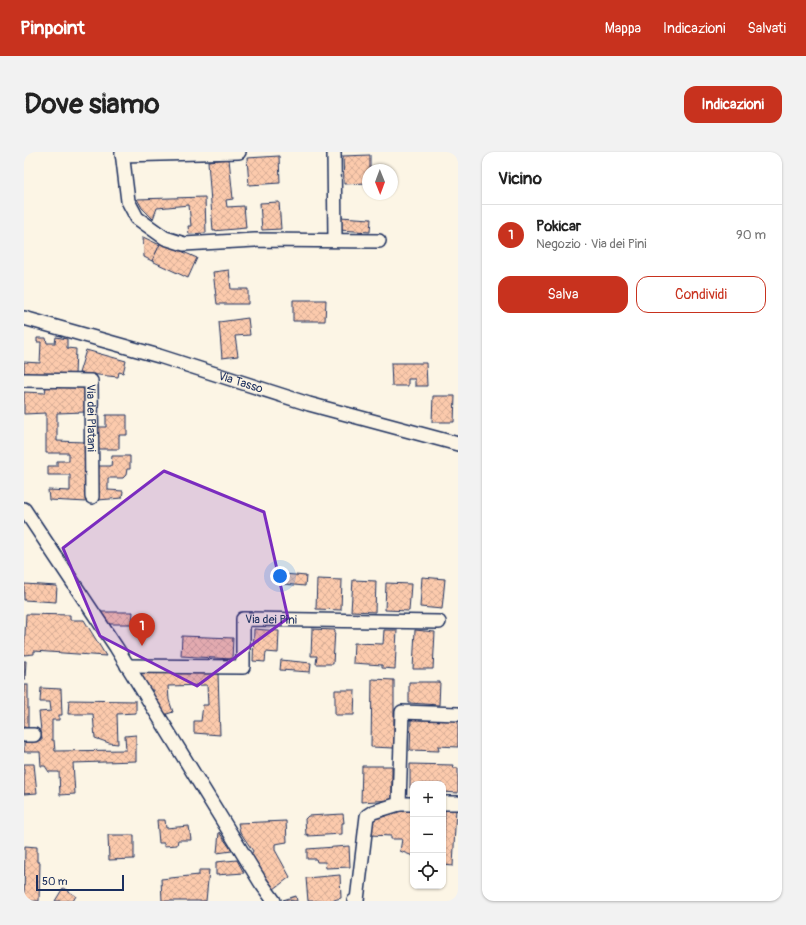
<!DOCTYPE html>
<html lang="it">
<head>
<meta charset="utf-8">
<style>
	:root { --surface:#fff; --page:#f2f2f2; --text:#222; --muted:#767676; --line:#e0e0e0; --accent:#c8321e }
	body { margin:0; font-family:Pangolin,sans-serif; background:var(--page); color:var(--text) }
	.controls { position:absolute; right:12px; bottom:12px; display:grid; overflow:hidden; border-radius:8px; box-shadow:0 1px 3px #0004 }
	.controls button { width:36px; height:36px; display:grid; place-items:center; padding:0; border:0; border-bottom:1px solid var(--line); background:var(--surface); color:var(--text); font:20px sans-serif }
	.compass { position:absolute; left:338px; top:12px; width:36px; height:36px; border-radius:50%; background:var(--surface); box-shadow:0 1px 3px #0004; rotate:179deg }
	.scale { position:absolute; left:12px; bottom:10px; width:88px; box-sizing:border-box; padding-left:4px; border:2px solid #1b2f5e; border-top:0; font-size:11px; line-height:14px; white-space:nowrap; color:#1b2f5e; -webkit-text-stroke:3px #fcf5e5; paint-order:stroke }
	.you { position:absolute; left:256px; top:424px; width:14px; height:14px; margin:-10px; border:3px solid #fff; border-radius:50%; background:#1a73e8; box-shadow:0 0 0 6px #1a73e833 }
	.badge { display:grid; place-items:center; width:26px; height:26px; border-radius:50%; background:var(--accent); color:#fff; font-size:13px; font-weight:700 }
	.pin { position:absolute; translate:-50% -33px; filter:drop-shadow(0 1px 2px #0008) }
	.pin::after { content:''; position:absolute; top:21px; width:14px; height:12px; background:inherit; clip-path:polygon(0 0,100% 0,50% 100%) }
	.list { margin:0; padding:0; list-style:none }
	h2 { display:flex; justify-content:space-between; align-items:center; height:52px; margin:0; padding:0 16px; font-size:17px }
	h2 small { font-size:13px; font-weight:400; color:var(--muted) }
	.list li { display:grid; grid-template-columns:26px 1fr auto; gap:12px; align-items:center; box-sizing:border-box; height:60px; padding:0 16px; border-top:1px solid var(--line) }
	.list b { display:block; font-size:15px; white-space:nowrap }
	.list p { margin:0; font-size:13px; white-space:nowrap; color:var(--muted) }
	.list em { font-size:13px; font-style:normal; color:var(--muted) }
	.actions { display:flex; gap:8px; padding:12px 16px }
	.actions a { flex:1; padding:9px 0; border:1px solid var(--accent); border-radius:12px; text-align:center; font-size:14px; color:var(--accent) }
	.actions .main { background:var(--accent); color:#fff }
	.icon { flex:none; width:22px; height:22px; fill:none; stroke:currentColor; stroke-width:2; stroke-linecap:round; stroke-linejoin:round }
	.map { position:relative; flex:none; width:434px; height:749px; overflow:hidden; border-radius:12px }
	header { display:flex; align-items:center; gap:24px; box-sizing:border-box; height:56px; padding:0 20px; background:var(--accent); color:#fff }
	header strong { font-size:19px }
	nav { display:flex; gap:22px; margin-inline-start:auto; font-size:14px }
	.intro { display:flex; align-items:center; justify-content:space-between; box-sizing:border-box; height:96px; padding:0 24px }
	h1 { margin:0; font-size:28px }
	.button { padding:10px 18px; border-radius:12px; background:var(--accent); color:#fff; font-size:14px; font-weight:700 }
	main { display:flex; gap:24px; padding:0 24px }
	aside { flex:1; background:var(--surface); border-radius:12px; box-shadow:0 1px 3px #0004 }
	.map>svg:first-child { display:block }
	.building { fill:url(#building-cross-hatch); stroke:#1b2f5e }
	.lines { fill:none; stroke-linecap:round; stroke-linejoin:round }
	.minor-casing { stroke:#1b2f5e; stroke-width:16 }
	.minor { stroke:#fcf5e5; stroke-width:13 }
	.marked { fill:#7b2cbf; fill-opacity:0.2; stroke:#7b2cbf; stroke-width:3; stroke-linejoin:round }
	.labels { text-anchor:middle; stroke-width:3.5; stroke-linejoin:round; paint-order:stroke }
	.street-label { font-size:12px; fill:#1b2f5e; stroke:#fcf5e5 }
</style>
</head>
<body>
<header>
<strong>Pinpoint</strong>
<nav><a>Mappa</a><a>Indicazioni</a><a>Salvati</a></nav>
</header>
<div class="intro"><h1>Dove siamo</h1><a class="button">Indicazioni</a></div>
<main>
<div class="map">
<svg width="434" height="749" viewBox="0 0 434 749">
	<defs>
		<pattern id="building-cross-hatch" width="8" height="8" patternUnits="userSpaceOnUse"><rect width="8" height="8" fill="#fccaac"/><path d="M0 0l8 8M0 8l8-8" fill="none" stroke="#d7ae96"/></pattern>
	</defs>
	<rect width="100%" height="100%" fill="#fcf5e5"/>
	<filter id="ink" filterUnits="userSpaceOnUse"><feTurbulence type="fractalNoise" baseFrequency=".025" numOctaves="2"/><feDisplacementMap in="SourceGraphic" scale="8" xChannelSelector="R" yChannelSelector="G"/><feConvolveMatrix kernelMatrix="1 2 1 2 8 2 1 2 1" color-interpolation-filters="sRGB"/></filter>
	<g filter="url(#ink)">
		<g class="building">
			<path d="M346,3v15h-2v13l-24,1 -1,-28z"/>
			<path d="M255,4l1,27 -31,2 -2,-27z"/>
			<path d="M205,7l4,40 -7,1 1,7 17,-1 2,22 -33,3 -5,-70z"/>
			<path d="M181,45l1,36 -17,1 -1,-8h3l-2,-21 -32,3 -4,11 -11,-11 -5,-9z"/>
			<path d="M255,50l2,27 -19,1 -2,-27z"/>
			<path d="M316,65l31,2 -1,13 -31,-2z"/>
			<path d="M119,85l17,8 -8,16 -8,-4z"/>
			<path d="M137,90l36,16 -9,20 -36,-17z"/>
			<path d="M205,118l2,19h17v15h-31l-4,-32z"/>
			<path d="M269,148h33l-1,21h-32z"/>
			<path d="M224,166l2,17 -15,1 3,20 -16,2 -3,-36z"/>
			<path d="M32,185l11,2v9l9,1 -1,26 -51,-2v-11l16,1 1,-21h-4v-4h9l1,5h8z"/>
			<path d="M62,198l40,11 -3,12 -4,-1 -1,5 -39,-4z"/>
			<path d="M367,211h35l1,23h-12v-7h-7v7h-16z"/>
			<path d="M22,235l39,1v24l-28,1v28l27,1 3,60 -38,-2 -1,-10 22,1v-16h-22v-9h9v-5h12v-8h-23v-40l-22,1v-22l21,1z"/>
			<path d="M409,244h22l-1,26h-22z"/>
			<path d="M82,263h21v20h-8v14h-22v-22h9z"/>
			<path d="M88,304h18v13h-3l-1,6 -3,3h-15v12l15,1 -1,7 -24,2 -1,-34h14z"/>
			<path d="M260,422l22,2 -1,10 -22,-2z"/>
			<path d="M398,425l23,2 -3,30 -22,-2z"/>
			<path d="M293,427l25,1 -1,30 -25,-1z"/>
			<path d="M329,428l23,1 -1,31 -24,-1z"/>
			<path d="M362,431l25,1 -2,27 -24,-1z"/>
			<path d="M0,432l33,2 -1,16 -32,-2z"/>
			<path d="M74,460h35l-1,12h-26z"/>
			<path d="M2,462l44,1v5h14l22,36 -72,-5v3l-10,1z"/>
			<path d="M230,477l25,2 -1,22 -12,-1 -1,10 -12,-1z"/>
			<path d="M288,477l23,1 -2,34h-17l1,-8h-6z"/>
			<path d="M360,478h13l-2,39 -13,-1v-3l-29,-2 1,-20 29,1z"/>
			<path d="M391,478l20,2 -2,37h-20z"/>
			<path d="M158,484l51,2 -1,21 -51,-3z"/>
			<path d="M257,508l30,3 -1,9 -30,-2z"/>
			<path d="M0,509h2l-1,18h-1z"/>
			<path d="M117,519l77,2 2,62 -26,-2v-12h7l2,-16h5l-1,-20 -39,1 1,14 4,12 -9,3 -11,-17v-8h-7l-5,-12z"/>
			<path d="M348,527l22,1v68l-23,-1z"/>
			<path d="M385,530h31l-1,23 -30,-2z"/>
			<rect x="0" y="533" width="4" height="47"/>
			<path d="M17,536l20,1 1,26h-3v5h-7v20h2l1,11 71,-1 -1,-14 11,-1v26l-63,2 2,31 -15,1 -1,-23h-10l-4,-6h-4l-1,-14h-16v-12h18l-3,-28 12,-1 -1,-9h-10z"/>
			<path d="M311,538h20l-1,25h-19z"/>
			<path d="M45,548l67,1v12l-19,1 1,30 -9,-1 -14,-5 -2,-24h-25z"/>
			<path d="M401,565l33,2v28l-20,-1 1,5 -29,-1 1,-31 13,1z"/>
			<path d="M0,612h10l3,29 -13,1z"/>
			<path d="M386,612l43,1 -1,3h6v25l-15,-1v-8h-30l-1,5 -2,-1z"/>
			<path d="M338,614h30v34l-31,2z"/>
			<path d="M421,655l11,1 -3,58 -10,-1z"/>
			<path d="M389,657v47l-13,-5 2,-12h-11v-3l-21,-1 2,-18 4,-3z"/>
			<path d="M319,662l1,9h-2v11l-34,2v-2l-2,1 -1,-16 3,-3z"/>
			<path d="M133,668h8l1,8 23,-2 2,14h-13l-1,5 -13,1v-3h-5z"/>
			<path d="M262,669l1,21 -12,2v6l15,27 -16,12 -23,-34 2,-4 -13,-19 -2,-9z"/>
			<path d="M195,680l13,19 -15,2z"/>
			<path d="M84,683h26v24l-25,1z"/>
			<path d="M1,694l12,1v15h3l-1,39h-15z"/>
			<path d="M325,694l1,21 -24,1 -1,-6h-8l-1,-3h-9v-10z"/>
			<path d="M213,708l7,13 -28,2v-13z"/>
			<path d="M175,718h10l-3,31h-44l-1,-22 38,-4z"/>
			<path d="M316,723l1,23 -11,3h-22l-2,-23z"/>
			<path d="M39,736l13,8 -3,5h-18z"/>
			<path d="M272,744l1,5 -14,-1z"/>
		</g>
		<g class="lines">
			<g class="minor-casing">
				<g id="minor">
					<path d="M98,0l6,49 9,17 28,20 19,6 71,-4 124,1"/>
					<path d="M310,0l1,87"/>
					<path d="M98,3l117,-3"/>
					<path id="s1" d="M0,166l135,38 150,48 149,40"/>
					<path id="s2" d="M0,228l67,1 1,116"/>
					<path d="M0,357l92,138 145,236 13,18"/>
					<path id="s3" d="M103,514l116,1v-48l196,3"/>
					<path d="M0,583h10"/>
					<path d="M419,651h15"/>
					<path d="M375,652h14"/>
					<path d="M330,749l3,-1 10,-84 6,-4 26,-8 3,-92 56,2"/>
				</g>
			</g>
			<use href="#minor" class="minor"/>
		</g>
	</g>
	<path class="marked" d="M140,319l100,41 24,106 -91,68 -97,-50 -37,-88z"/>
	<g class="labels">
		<g class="street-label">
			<text dy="4" stroke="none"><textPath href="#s1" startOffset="226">Via Tasso</textPath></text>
			<text dy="4" stroke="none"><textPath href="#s2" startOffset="104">Via dei Platani</textPath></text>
			<text dy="4" stroke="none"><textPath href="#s3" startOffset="192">Via dei Pini</textPath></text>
		</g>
	</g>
</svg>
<div class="controls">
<button>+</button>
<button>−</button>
<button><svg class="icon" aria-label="locate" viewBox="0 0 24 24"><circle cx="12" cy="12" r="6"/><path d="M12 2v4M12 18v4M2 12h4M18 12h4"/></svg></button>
</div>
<svg class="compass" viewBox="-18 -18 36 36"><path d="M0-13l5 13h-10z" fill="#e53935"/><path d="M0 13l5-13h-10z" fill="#767676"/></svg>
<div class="scale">50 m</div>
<div class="you"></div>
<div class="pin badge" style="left:118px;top:494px">1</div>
</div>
<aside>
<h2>Vicino<small></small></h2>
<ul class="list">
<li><span class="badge">1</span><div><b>Pokicar</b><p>Negozio · Via dei Pini</p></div><em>90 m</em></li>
</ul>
<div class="actions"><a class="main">Salva</a><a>Condividi</a></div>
</aside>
</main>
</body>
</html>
